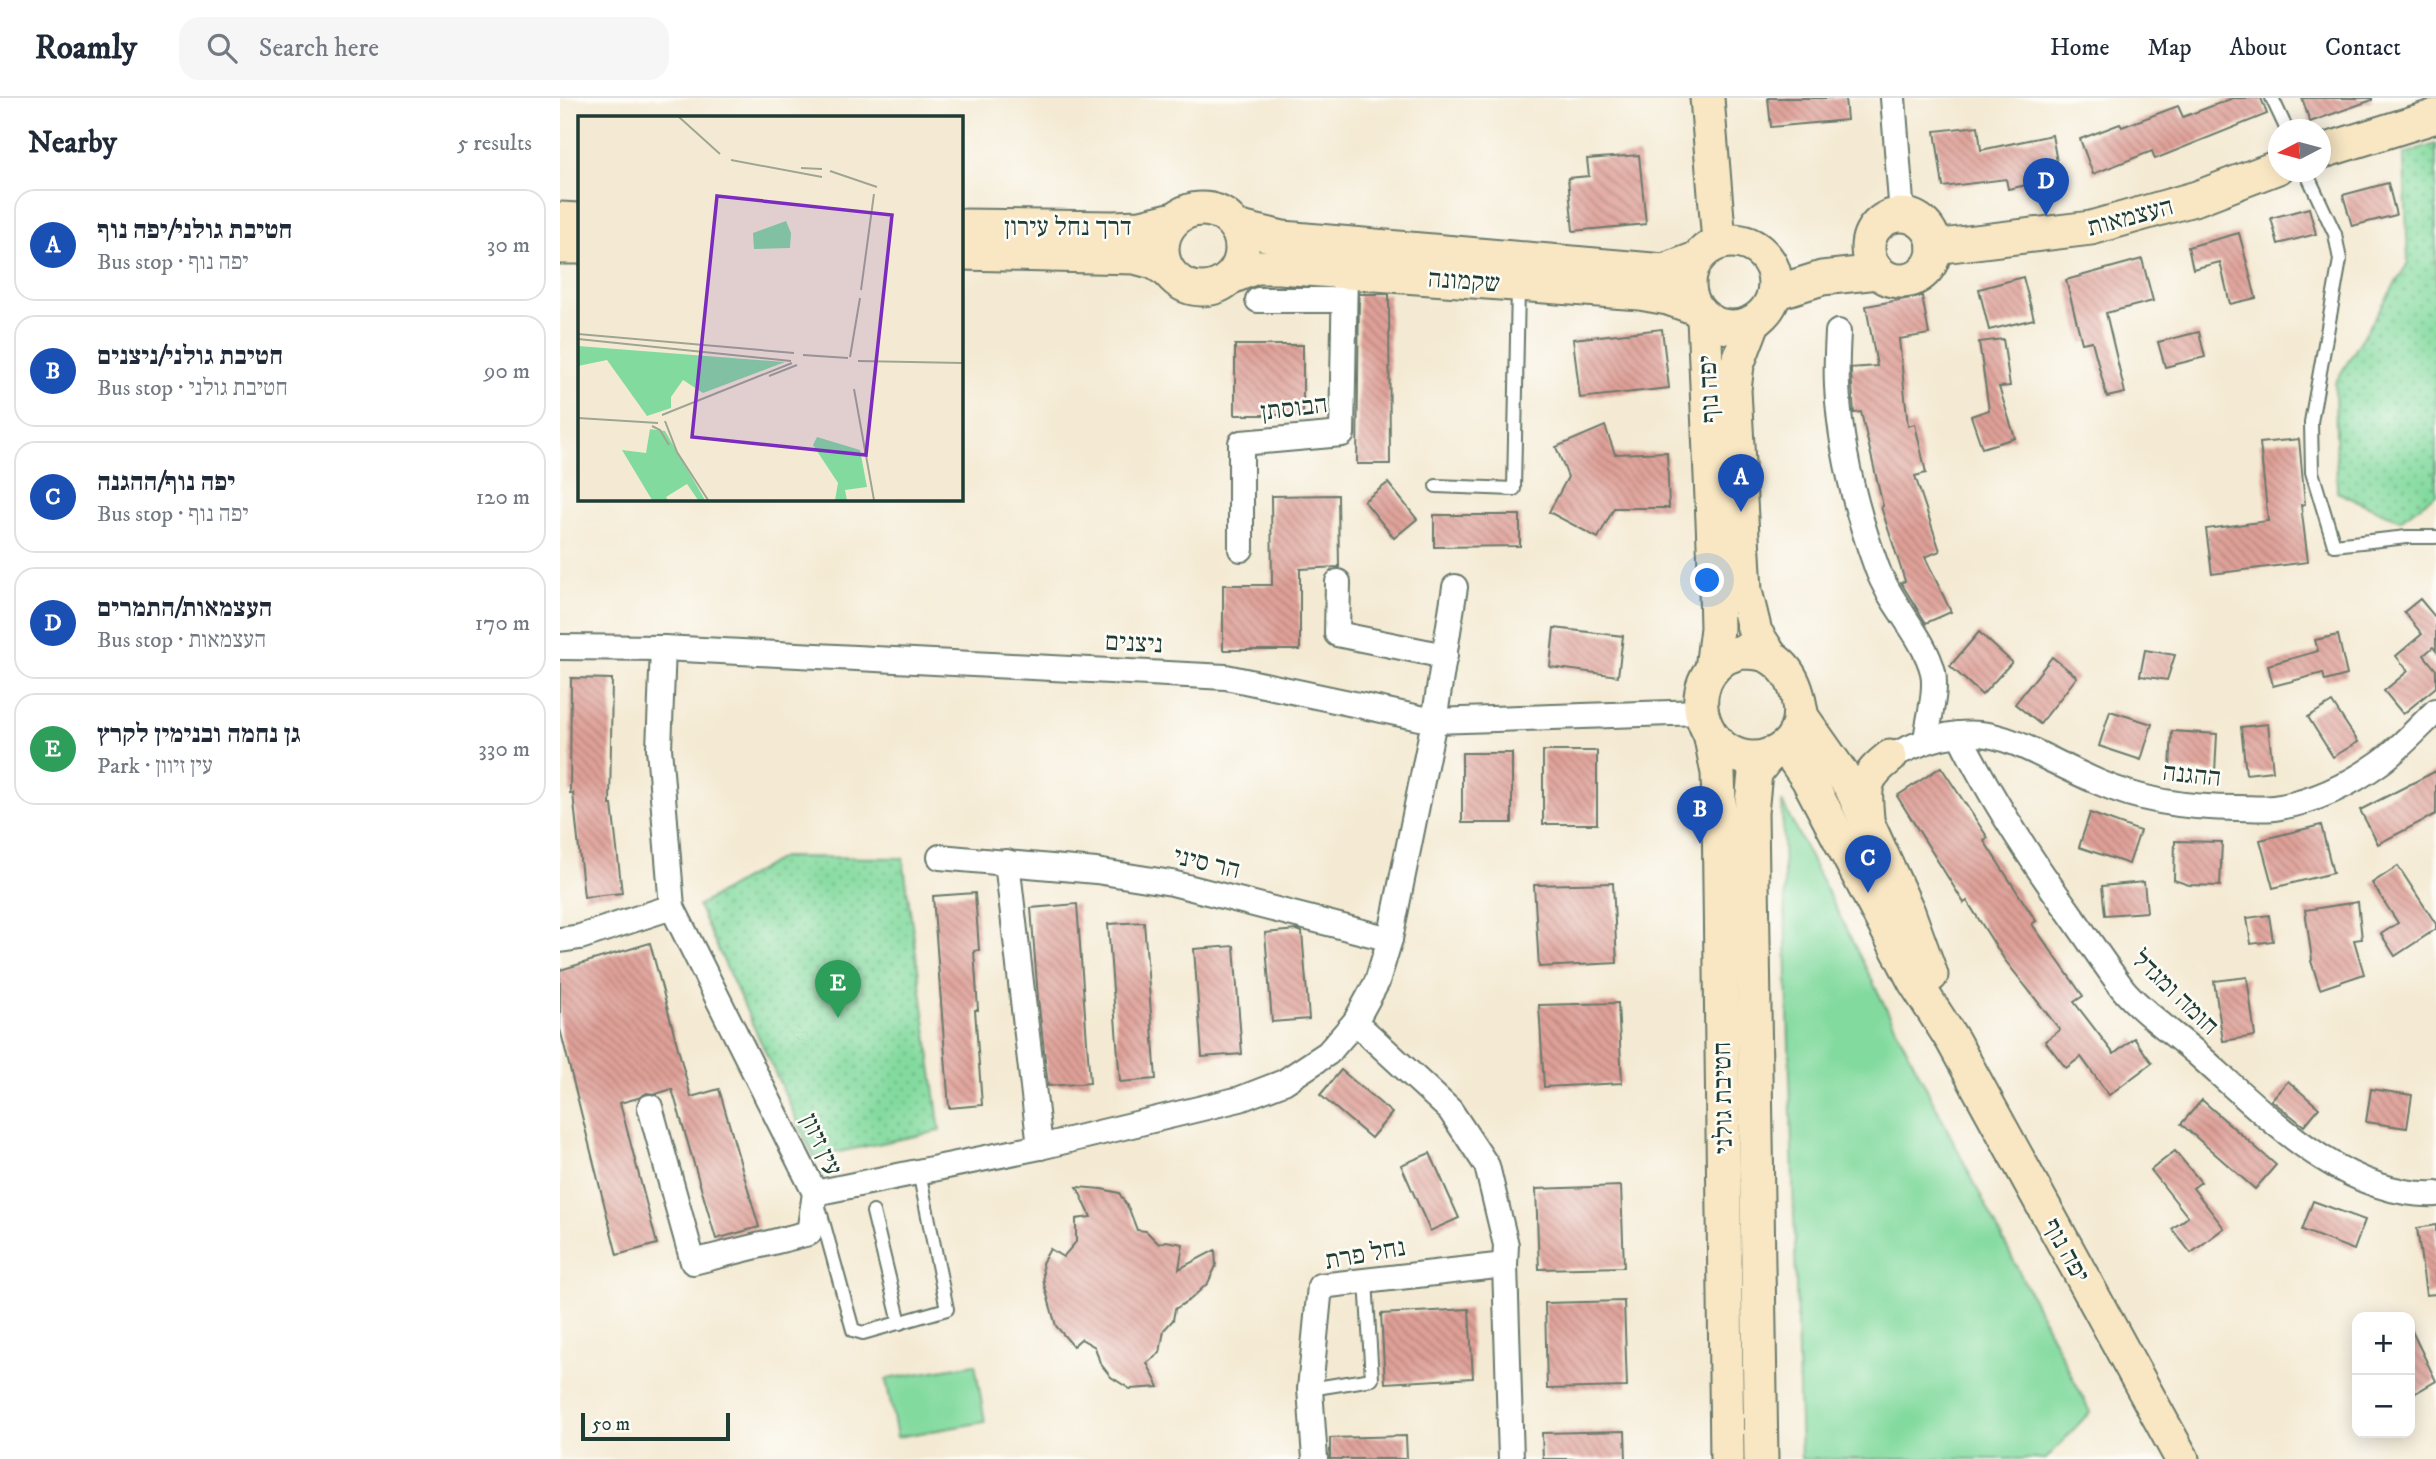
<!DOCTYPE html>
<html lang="en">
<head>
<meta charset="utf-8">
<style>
	:root { --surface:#fff; --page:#f6f6f7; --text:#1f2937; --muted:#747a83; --line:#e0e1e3; --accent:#0b8043 }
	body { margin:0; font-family:"IM FELL DW Pica","Frank Ruhl Libre",serif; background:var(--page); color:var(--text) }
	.controls { position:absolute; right:21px; bottom:21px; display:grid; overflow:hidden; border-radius:14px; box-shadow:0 4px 18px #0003 }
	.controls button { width:63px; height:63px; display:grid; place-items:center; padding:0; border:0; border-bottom:2px solid var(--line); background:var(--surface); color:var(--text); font:35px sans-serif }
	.compass { position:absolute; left:1708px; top:21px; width:63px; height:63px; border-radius:50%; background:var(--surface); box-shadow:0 4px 18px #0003; rotate:264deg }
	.scale { position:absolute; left:21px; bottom:18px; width:149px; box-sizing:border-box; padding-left:7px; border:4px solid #1f3d34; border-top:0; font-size:19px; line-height:24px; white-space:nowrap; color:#1f3d34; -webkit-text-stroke:5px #fdfcf7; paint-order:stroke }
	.you { position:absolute; left:1148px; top:483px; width:24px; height:24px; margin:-18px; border:5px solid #fff; border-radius:50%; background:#1a73e8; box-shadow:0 0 0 10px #1a73e833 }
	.badge { display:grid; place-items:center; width:46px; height:46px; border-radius:50%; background:var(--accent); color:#fff; font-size:23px; font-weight:700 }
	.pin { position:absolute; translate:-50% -58px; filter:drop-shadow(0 2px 4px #0008) }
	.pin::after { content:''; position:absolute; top:37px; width:24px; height:21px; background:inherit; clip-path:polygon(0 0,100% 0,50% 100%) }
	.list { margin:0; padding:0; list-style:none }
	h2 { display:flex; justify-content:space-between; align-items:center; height:91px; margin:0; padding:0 28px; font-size:30px }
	h2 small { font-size:23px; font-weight:400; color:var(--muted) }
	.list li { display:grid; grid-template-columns:46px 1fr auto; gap:21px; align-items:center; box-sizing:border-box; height:112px; margin:0 14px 14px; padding:0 14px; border:2px solid var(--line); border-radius:21px }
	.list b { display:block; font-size:26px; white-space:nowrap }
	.list p { margin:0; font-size:23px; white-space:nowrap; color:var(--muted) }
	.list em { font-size:23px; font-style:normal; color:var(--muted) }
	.icon { flex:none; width:38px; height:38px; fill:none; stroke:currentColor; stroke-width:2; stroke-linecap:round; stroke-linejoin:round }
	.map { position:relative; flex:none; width:1876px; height:1361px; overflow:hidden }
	header { display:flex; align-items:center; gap:42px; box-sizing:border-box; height:98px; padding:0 35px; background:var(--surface); border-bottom:2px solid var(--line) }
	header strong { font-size:33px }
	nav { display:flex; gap:38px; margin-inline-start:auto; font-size:24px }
	.search { width:490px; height:63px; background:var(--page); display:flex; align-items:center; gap:18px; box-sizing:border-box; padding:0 24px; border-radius:21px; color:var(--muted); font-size:26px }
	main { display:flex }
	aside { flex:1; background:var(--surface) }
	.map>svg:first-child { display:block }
	.grass { fill:#83da9f; stroke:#518c6a; stroke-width:2 }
	.park { fill:url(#park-dots); stroke:#518c6a; stroke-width:2 }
	.building { fill:url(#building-back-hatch) }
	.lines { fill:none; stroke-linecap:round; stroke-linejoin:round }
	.lane-casing { stroke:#6a7a6c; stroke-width:16 }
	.street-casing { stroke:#6a7a6c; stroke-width:28 }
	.secondary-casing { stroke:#6a7a6c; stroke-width:37 }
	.lane { stroke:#fff; stroke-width:12 }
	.street { stroke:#fff; stroke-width:24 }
	.secondary { stroke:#f9e7c3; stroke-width:33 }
	.labels { text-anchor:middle; stroke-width:5; stroke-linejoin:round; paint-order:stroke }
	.street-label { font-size:26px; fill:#1f3d34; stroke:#fdfcf7 }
	.inset-road { fill:none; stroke:#9fa593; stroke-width:2 }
	.view { fill:#7b2cbf; fill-opacity:0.15; stroke:#7b2cbf; stroke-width:3.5 }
	.inset-edge { fill:none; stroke:#1f3d34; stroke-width:3.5 }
</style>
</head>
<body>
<header>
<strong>Roamly</strong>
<div class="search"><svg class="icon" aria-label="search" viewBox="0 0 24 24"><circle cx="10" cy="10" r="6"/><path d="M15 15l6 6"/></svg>Search here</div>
<nav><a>Home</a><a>Map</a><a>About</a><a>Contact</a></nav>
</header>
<main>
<aside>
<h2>Nearby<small>5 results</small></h2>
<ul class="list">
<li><span class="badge" style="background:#1a4fb4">A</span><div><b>חטיבת גולני/יפה נוף</b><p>Bus stop · יפה נוף</p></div><em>30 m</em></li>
<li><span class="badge" style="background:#1a4fb4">B</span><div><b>חטיבת גולני/ניצנים</b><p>Bus stop · חטיבת גולני</p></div><em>90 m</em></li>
<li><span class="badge" style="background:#1a4fb4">C</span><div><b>יפה נוף/ההגנה</b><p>Bus stop · יפה נוף</p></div><em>120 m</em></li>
<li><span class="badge" style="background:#1a4fb4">D</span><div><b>העצמאות/התמרים</b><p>Bus stop · העצמאות</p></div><em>170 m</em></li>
<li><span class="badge" style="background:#2e9e5b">E</span><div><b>גן נחמה ובנימין לקרץ</b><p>Park · עין זיוון</p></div><em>330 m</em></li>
</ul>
</aside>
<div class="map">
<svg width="1876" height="1361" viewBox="0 0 1876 1361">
	<defs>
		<pattern id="park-dots" width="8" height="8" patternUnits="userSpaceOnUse" patternTransform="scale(1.75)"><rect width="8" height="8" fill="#83da9f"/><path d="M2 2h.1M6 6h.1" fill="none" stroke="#6bb282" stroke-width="1.8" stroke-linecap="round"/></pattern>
		<pattern id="building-back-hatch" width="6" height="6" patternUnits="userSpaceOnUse" patternTransform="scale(1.75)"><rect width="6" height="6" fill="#dfa098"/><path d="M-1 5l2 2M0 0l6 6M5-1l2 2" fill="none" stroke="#b4847d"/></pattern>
	</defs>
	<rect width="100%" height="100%" fill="#fdfcf7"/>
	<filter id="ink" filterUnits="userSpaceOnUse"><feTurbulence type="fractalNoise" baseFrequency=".0143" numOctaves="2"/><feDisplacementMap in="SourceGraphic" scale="14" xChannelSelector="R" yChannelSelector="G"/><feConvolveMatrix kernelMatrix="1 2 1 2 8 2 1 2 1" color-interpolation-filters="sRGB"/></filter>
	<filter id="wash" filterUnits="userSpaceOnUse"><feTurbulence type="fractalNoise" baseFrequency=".00686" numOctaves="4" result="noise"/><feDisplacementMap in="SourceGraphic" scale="28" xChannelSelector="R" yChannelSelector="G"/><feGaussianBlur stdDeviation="1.57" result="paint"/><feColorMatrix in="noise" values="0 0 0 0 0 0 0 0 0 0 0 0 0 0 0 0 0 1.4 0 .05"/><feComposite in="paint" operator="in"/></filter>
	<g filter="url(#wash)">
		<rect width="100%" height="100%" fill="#f4ead3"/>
		<g class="grass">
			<path d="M1222,704l308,610 -44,47h-245z"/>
			<path d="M415,1266l10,58 -88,15 -11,-58z"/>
		</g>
		<g class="park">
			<path d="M1876,46v350l-36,26 -63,-28 -2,-109 73,-120 -4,-109z"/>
			<path d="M222,759l121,1 37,273 -126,26 -116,-251z"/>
		</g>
		<g id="blocks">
			<g class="building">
				<path d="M1208,0h77l2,22 -76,7z"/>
				<path d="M1673,0h28l6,16 -112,45 -3,-8 -59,23 -13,-35 40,-15 2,3 56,-21 5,11z"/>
				<path d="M1742,0h70v2l-62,22z"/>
				<path d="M1418,28l3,24 71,-15 8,43 -52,11 -2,-10 -63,8 -8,-56z"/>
				<path d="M1079,57l7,69 -73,7 -5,-53 21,-2 -2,-17z"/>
				<path d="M1828,85l8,32 -44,11 -9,-31z"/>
				<path d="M1749,110l7,26 -38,10 -7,-26z"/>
				<path d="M1679,135l17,65 -26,6 -10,-42 -27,7 -5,-22z"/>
				<path d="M1582,161l11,42 -47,12 19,80 -18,4 -15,-56 -10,2 -16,-63z"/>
				<path d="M1463,179l11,42 -45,11 -10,-41z"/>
				<path d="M799,196h30l1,170h-33z"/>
				<path d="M1362,198l7,38 -30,5 9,87 7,-2 11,49 -11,3 25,75 -15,6 26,55 -25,11 -25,-40 4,-2 -24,-74 2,-1 -22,-94 -7,1 -3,-41v-4l26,-2 -11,-60z"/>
				<path d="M1102,231l7,59 -89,10 -7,-59z"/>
				<path d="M1639,234l6,25 -40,10 -7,-25z"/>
				<path d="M1443,241l7,47 -11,1 16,51 -33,10 -11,-32 18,-6 -10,-68z"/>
				<rect x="675" y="247" width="68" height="70"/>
				<path d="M1045,328l10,28 52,-2 2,56h-55l-16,30 -49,-26 19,-35 -12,-30z"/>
				<path d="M1739,341l6,65 -4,1 7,57 -96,12 -6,-45 62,-8 -8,-78z"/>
				<path d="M828,385l29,36 -23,19 -30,-37z"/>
				<path d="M778,397l1,72 -39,2v81h-77v-65h49l-1,-89z"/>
				<path d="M874,417h86v31l-86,1z"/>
				<path d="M1860,501l16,19v33l-3,-4 -9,8 12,15v17l-33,27 -19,-23 24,-20 -12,-15 26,-22 -18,-22z"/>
				<path d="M994,530l69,8 -5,40 -68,-9z"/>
				<path d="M1419,534l33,30 -30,33 -32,-29z"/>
				<path d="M1778,537l9,40 -22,6 -2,-8 -50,13 -5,-21 50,-14 -3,-11z"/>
				<path d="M1585,552l30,5 -8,25 -27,-4z"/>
				<path d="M1492,559l25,20 -37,47 -25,-20z"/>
				<path d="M11,580l41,1 -2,126h2l10,88 -38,4 -11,-104h-3z"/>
				<path d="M1772,604l26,40 -25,15 -25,-40z"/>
				<path d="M1550,613l42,13 -11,36 -42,-14z"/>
				<path d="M1708,626l5,47 -27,3 -5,-47z"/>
				<path d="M1612,633l45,3 -2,38 -45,-3z"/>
				<rect x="983" y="653" width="54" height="73"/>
				<rect x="902" y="655" width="50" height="70"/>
				<path d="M1381,669l47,71 -4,3 52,80 -4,3 51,72 -9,6 40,52 20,-16 18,25 -43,32 -28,-38 -15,11 -21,-27 15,-11 -56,-71 -37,-58 -3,2 -67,-107z"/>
				<path d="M1876,673v43l-58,30 -18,-34z"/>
				<path d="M1530,715l50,18 -11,33 -50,-17z"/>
				<path d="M1761,727l12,48 -60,15 -13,-48z"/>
				<path d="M1615,743l47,1 -2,44 -31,-1 -15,-5z"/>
				<path d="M1838,768l38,58v5l-41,27 -14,-22 17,-11 -26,-40z"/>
				<path d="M1584,784l3,30 -42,3 -3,-29z"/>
				<path d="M1053,785l4,80 -78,4 -5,-82z"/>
				<path d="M415,795l4,57 -5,1 4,59h-3l7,95 -33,3 -16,-212z"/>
				<path d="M1798,804l4,37 -8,1 10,34 -44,15 -9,-28 1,-1 -7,-50z"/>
				<path d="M517,806l13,179 -42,3 -10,-88 -7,-90z"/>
				<path d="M1709,817l4,26 -22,3 -4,-26z"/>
				<path d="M584,824l12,157 -36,3 -12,-158z"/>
				<path d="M737,832l5,2 7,87 -37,3 -7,-89z"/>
				<path d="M90,845l41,154 28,-8 40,138 -43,12 -44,-150 -16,5 -9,-1 -9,5 -18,5 37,141 -40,11 -57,-226v-59z"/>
				<path d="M674,848l8,108 -40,3 -8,-108z"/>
				<path d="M1687,879l8,59 -32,5 -9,-60z"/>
				<path d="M1058,905l4,80 -78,4 -5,-82z"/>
				<path d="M781,972l51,43 -21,25 -51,-43z"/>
				<path d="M1728,983l31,27 -15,18 -33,-26z"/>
				<path d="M1811,991l41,6 -5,33 -41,-6z"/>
				<path d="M1642,1002l74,65 -21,24 -74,-65z"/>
				<path d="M1615,1053l26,31 -8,6 31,40 -33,25 -19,-24 16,-12 -37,-47z"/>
				<path d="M870,1055l29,65 -29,13 -29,-66z"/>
				<path d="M1061,1088l3,81 -85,2 -3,-80z"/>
				<path d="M517,1089l25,2 17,4 10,16 8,21 9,1 13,13 7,-3 17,3 -4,25 36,-19 1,16 -8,17 -17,16 -16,10 -2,11 -9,10 -4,23 -13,10 12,24 -29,2 -19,-12 -11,-14 -5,-16 -14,-8 -8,7 -17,-20 -12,-42 -2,-21 8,-14 13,8 13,-15v-23l15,-2z"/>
				<path d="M1753,1103l52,19 -11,30 -52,-20z"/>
				<path d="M1876,1127v69l-10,1 -9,-67z"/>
				<path d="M1064,1203l3,86 -80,2 -2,-86z"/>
				<path d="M909,1211l4,69 -88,5 -4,-69z"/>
				<path d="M1850,1229l26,54 -26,15z"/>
				<path d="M1065,1333l1,28h-83l-1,-26z"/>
				<path d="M846,1338l1,23h-77v-21z"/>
			</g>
		</g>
	</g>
	<g filter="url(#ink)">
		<use href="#blocks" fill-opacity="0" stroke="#6a7a6c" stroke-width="2"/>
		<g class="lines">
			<g class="lane-casing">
				<g id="lane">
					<path d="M1712,0l15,32"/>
					<path d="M1746,74l29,62 5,26 -29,162 1,50 22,73 73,-8h29"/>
					<path d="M876,388l78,3 4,-202"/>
					<path d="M259,1109l34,123 10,3 84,-24 -28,-137"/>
					<path d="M313,1114l27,111"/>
					<path d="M750,1291l62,-10 -6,-99"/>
				</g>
			</g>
			<g class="street-casing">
				<g id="street">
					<path d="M1333,0l8,104 6,13"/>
					<path d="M698,202h85"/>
					<path d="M1278,234c-1,18 -2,36 -1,54 3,61 19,125 40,182 13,36 47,68 56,104 4,21 -5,48 -7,69"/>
					<path d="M681,451v-106l101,-9 3,-162"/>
					<path d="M778,484l-1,52 108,22"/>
					<path d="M0,549l103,1 563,29 208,44 267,-9"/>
					<path d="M1399,636c32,65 70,123 112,181 17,24 34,50 52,74 16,20 51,45 72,63 66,58 147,146 241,142"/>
					<path d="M1330,659c96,-49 122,-12 208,25 45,20 92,26 140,26 14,0 29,2 42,-1 36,-6 72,-24 101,-45 20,-15 37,-34 55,-51"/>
					<path d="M380,759l156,14 76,12 218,56"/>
					<path d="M447,764l33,285"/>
					<path d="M0,842l20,-3 92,-30"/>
					<path d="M90,1009l43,155 116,-29 6,-40 -143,-286 -13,-159 4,-100"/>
					<path d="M255,1095l225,-46 200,-48 44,-17 44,-29 27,-31 22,-40 13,-43 44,-218 21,-134"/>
					<path d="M945,1167l6,194"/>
					<path d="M755,1361l-5,-70 10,-103 185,-21 1,-20 -19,-79 -37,-56 -95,-88"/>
				</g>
			</g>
			<g class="secondary-casing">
				<g id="secondary">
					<path d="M1147,0l12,144"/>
					<path d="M1760,54l116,-36"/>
					<circle cx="642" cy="151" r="40"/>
					<circle cx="1341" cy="150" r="33"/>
					<path d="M0,121l19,1"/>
					<path d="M401,128l152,2 28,-1 33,-8"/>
					<path d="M676,129l47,11 381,33 32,-12"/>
					<circle cx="1172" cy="186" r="43"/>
					<path d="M0,149h19"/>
					<path d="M1374,149l157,-19 106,-30 81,-31"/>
					<path d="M401,155l174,4 19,5 14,9"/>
					<path d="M671,179l25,-10h23l361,26 28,5 28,10"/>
					<path d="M1214,195l48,-15 56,-6"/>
					<path d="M1144,220l12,271 1,39 -5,41"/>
					<path d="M1193,225l-16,42 -3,25 11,201 10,41 17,26"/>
					<path d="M1181,554c11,0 22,0 31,6 22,14 33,46 25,71 -5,14 -16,23 -30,27 -56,15 -91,-62 -45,-96 5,-4 13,-6 19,-8z"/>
					<path d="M1239,605l3,14 49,70 57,125 23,63"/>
					<path d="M1151,640l7,35 1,31 8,655"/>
					<path d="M1223,651l7,4 18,26 107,203 38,59 229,418"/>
					<path d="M1307,720c-3,-32 -4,-40 23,-61"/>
					<path d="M1201,1361l-10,-646 4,-40 14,-18"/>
				</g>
			</g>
			<use href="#lane" class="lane"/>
			<use href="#street" class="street"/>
			<use href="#secondary" class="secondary"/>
		</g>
	</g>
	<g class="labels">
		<g class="street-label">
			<text transform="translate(1570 118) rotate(-15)" y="9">העצמאות</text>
			<text x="508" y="137">דרך נחל עירון</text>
			<text transform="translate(904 182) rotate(4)" y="9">שקמונה</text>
			<text transform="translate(1148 291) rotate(-93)" y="9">יפה נוף</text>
			<text transform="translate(734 309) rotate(-7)" y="9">הבוסתן</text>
			<text transform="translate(574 544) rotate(3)" y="9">ניצנים</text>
			<text transform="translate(1632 676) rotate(6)" y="9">ההגנה</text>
			<text transform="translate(647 764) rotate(13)" y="9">הר סיני</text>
			<text transform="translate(1616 894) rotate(44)" y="9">חומה ומגדל</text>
			<text transform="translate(1162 1000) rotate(-91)" y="9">חטיבת גולני</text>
			<text transform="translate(262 1046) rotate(65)" y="9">עין זיוון</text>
			<text transform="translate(1507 1152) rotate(61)" y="9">יפה נוף</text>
			<text transform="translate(805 1155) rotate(-10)" y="9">נחל פרת</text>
		</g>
	</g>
	<g transform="translate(18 18)">
		<rect width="385" height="385" fill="#f4ead3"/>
		<path d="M0,230l207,16 -82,31 -20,-13 -12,17v11l-24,8 -40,-56 -29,6zM72,313l15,2 40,69h-7l-11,-16 -21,13 2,3h-16l-30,-50 24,3z" fill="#83da9f"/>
		<path d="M208,105l5,12 -1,15 -36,1 -1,-16zM239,321l43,13 7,37 -22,3 2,10h-12l3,-17 -25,-38z" fill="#83da9f"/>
		<path class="inset-road" d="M101,1l41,37M153,44l91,17M223,52l21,1M252,55l47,16M283,174l13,-96M0,218l216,19M0,223l213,22M225,239l45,3M272,241l10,-59M280,245l105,2M191,260l28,-11M276,273l20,111M84,299l130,-52M0,302l80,5M87,305l12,31 31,48M74,310l8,4 9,15"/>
		<path class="view" d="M139,80l175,19 -26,240 -174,-18z"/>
		<rect width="385" height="385" class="inset-edge"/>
	</g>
</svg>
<div class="controls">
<button>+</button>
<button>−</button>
</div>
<svg class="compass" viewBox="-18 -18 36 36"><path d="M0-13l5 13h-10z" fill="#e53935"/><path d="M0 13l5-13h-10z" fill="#747a83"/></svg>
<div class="scale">50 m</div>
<div class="you"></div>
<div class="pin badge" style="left:1181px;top:414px;background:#1a4fb4">A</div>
<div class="pin badge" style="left:1140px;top:746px;background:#1a4fb4">B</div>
<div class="pin badge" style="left:1308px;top:795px;background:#1a4fb4">C</div>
<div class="pin badge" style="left:1486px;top:118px;background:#1a4fb4">D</div>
<div class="pin badge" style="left:278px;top:920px;background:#2e9e5b">E</div>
</div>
</main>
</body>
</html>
